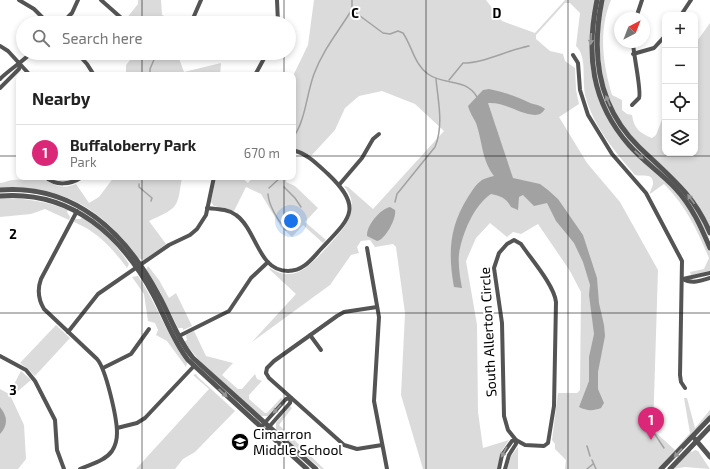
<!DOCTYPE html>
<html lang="en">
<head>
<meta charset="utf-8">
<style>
	body { margin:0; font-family:"Exo 2",sans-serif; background:#f2f2f2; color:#222 }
	.controls { position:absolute; right:12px; top:12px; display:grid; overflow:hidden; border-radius:8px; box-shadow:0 2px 6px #0003 }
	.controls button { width:36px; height:36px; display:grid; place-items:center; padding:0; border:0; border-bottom:1px solid #e0e0e0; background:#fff; color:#222; font:20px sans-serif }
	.compass { position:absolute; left:614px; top:12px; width:36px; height:36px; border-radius:50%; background:#fff; box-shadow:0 2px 6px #0003; rotate:42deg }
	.you { position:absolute; left:291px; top:221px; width:14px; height:14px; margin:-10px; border:3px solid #fff; border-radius:50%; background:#1a73e8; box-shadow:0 0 0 6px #1a73e833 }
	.badge { display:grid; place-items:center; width:26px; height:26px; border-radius:50%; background:#db2777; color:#fff; font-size:13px; font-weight:700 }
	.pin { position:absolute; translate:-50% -33px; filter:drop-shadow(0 1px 2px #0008) }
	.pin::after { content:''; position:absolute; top:21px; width:14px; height:12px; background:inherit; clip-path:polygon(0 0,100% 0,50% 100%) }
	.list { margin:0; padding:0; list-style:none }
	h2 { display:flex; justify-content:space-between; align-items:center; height:52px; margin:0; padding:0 16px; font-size:17px }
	h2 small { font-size:13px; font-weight:400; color:#767676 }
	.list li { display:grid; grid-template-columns:26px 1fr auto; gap:12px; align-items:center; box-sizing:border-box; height:56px; padding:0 16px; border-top:1px solid #e0e0e0 }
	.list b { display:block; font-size:15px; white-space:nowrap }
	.list p { margin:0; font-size:13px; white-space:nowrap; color:#767676 }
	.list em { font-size:13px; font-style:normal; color:#767676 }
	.icon { flex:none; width:22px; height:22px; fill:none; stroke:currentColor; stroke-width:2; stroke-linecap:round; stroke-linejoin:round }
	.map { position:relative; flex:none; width:710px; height:469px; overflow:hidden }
	.search { position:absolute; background:#fff; box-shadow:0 2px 6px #0003; left:16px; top:16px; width:280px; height:44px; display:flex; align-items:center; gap:10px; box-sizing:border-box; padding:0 14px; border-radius:22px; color:#767676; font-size:15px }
	.panel { position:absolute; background:#fff; box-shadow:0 2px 6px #0003; left:16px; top:72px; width:280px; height:108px; border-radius:8px }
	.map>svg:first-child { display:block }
	.green { fill:#dbdbdb }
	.water { fill:#a2a2a2 }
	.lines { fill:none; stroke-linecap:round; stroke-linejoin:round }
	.stream { stroke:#a2a2a2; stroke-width:1.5 }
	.minor { stroke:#545454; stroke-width:4 }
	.tertiary { stroke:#545454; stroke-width:5 }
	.oneway { fill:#989898 }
	.grid { fill:none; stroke:#000; stroke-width:1; stroke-opacity:0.55 }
	.labels { text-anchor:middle; stroke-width:4; stroke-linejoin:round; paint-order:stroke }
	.street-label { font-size:14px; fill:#000; stroke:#fff }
	.poi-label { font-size:14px; fill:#000; stroke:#fff; text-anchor:start }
	.grid-label { font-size:13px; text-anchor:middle; font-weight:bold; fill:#000; stroke:#fff; stroke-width:4; stroke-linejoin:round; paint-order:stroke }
</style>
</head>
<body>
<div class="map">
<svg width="710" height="469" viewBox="0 0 710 469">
	<rect width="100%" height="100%" fill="#fff"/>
	<g class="green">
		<polygon points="138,0 161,0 162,15 180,23 131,23 126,19 138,4"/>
		<path d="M314,0H486L502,21L535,33L565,0H595L589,42L591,69L594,85L613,127L668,183L687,206L697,222L710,252V271L691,275L690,272L704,269L709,258C697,230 686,206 664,184L650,194C650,190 652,189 653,184C654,172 641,177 635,175C616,153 594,127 586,98C581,82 588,57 576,46L580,13L570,3H565L536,35V39L550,51L563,54L565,61L575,68L576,90L579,104L559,117L587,163L620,202L658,270L653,430L675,450L690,433L684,398H687L695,428L710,410V415L669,460L658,469H565L566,460L555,449V444L552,440L558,393H577L580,390L581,292L570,271L538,224L521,234L513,232L507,237L490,223L476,238L466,261L477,325L478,412L483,448L509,440L501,452L497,469H423L401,395L405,313L396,247L393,244L375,247L370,240L361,241L357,247L359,253L351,255L330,285L252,342L296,294L269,269L270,268C296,285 312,263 329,245C344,228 363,209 344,186L348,187L373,209L444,131L415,104L382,91L359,96L345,108L335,130L311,156L293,147V76L308,45Z"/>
		<polygon points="599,0 595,32 595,58 617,122 684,192 703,222 710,240 691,205 634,147 615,123 602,98 595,75 593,33"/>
		<path d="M604,0H611C598,31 603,64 612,95L622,100V110L627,114L632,115C634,129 640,133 652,138L656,135L665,112V153H695V44L710,23V229C702,212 693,196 680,183C667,168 651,157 638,143C599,103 594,52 604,0Z"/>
		<polygon points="136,53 177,53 184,72 221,63 220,75 126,75 126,65"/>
		<path d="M32,177C49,177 56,193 76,184L89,203L99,197L114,177H182C177,209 179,207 149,221L166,244L144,260L138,258C118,230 92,205 59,195C41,190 19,190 0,188V183C5,183 8,180 13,180C20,179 24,181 32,177Z"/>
		<path d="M49,177H77C68,182 58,182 49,177Z"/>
		<polygon points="216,177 241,177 248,183 253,177 271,177 278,180 279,177 287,177 286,182 295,186 318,208 305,222 326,240 323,243 303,225 292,237 281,227 261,194 246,187 234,211 214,206 211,202"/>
		<path d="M0,198C25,198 45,201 68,210L67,212L70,217L69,220L45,209L31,214L0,217Z"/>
		<path d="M82,217C101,229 117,245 129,264L127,268C112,248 98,232 74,222L75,219H81Z"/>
		<polygon points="148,266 159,280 169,298 176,293 192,326 183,330 183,328 178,328 159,290 146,270"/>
		<path d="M138,276C157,304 167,336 187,363L186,367L167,341L156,335L158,330L155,323L148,321L144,294L132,277Z"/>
		<polygon points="56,325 70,338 35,376 28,369 20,363"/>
		<polygon points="194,331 206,356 233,363 222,375 238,389 242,389 255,374 257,379 262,381 249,395 249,399 265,413 267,413 281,398 283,399 268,416 260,416 198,359 184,342 187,340 186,335"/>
		<polygon points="21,371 31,380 11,397 24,425 26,459 18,469 0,469 0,389 9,394"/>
		<polygon points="196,374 198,377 235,411 195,452 183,459 175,469 136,469 209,389 193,375"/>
		<polygon points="290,406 292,408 279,425 324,469 321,469 276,431 276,423"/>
		<polygon points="518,447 518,469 507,469 511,456"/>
		<polygon points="690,450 692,452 695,450 698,451 710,469 685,467 673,469"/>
	</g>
	<g class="water">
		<path d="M489,89C503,92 516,96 528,102C534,105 539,104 545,109C543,112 540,115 535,115C519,114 505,102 488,103L513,178L540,184L548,190L558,199L583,235L597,278L599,303L604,325L605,336L598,372V389L604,403L601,408C593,411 587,411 579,407L589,381V357L594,334L589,295L590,285L583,262L574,243L556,221L547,203L534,206L523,195L519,197L518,210L511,207C506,198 501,196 491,194C474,205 462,234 459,254C458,265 460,277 462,288L454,287C448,254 449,227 468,197C472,191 476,184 482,180C485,178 490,177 494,176C481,158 483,143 476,123C473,117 470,113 468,106L483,90Z"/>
		<path d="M390,207L395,210C397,218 385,240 377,241L367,236C366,226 380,209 390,207Z"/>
		<path d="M0,407C8,417 8,425 0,434Z"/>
	</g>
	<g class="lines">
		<g class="stream">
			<path d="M352,0V10L383,33L390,34L398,31L403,33C412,46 414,64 428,74C444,86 465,77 477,97"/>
			<polyline points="150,75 150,69 156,55"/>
			<path d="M449,80L463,63C485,63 507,50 529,46"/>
			<path d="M293,138C306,119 306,96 314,74C323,50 338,32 351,11"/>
			<polyline points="141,179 142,177"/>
			<polyline points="139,184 139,187 152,198 151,201"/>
			<polyline points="284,187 295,198 301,207"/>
			<polyline points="269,188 281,177"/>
			<path d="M268,194C269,207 278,220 286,230"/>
			<path d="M395,202L397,194L435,147C444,125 438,101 436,79"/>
			<polyline points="654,433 664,448"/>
			<polyline points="587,446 590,456"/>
			<polyline points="592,460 596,469"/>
			<polyline points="587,469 593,464"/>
		</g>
		<g class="minor">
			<polyline points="19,0 34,9 48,23"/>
			<polyline points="101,0 127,23"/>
			<polyline points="277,0 278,23"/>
			<polyline points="681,15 691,0"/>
			<polyline points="636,18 642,0"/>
			<polyline points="62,23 72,13 78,0"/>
			<polyline points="191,23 201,0"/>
			<polyline points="0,46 8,51 30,75"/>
			<polyline points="77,53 87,64 94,75"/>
			<polyline points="633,54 654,48 665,36"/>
			<polyline points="573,55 578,63 580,90 588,115 612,154 646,193 682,261 680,375 681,382 685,388"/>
			<polyline points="255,75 267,53"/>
			<path d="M0,79C10,69 21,63 31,53"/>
			<polyline points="0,88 19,69 20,64"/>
			<path d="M632,105C634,103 637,100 639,98C642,92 633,53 633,42"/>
			<path d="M45,177C56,186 70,185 82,177"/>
			<polyline points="339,185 362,158 373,139 379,134"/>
			<path d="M207,208C217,209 228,209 236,215C257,230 258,271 288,271C303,271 311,260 320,250C349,219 365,209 328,174C317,164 308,154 293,150"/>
			<path d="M77,211L41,279C37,290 38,299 44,309L97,359C106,369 117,418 117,433C117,439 116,445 112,451C105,461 91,464 80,469"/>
			<polyline points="367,248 379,317 374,401 387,469"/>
			<path d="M683,279C691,284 701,281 710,278"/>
			<polyline points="683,279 710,273"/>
			<polyline points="68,332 98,294 169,245 190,235 197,229 206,215 214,177"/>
			<polyline points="310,335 321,350"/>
			<polyline points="179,336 229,311 251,278 268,262"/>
			<polyline points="0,356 26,370 35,381 55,420 57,450 64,469"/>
			<polyline points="103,368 131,354 149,329"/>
			<polyline points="266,373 269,378 344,445 357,449 382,445"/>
			<polyline points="266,373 267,368 274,361 337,316 344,312 377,307"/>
			<polyline points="261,427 286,399 291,398 290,403 268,428"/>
			<polyline points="117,428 137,423 145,418 194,366"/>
			<polyline points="499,469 502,455 512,441 516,440"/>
			<path d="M505,469L509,455L516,444V440L508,430L504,416L502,323L494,268L499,253L507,244L514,240L521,244C531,259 554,285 556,302L554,406L548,443L544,446L525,445L516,440"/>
		</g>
		<g class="tertiary">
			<path d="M597,0C586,54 591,102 629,145C643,161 661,173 675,188C692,206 701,227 710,248"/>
			<path d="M602,0C591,54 597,106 639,147C668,175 694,194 710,233"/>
			<path d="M0,190C75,184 125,233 158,294C170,315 177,339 193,358L316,469"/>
			<path d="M0,196C72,190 122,236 154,296C165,317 173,341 188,360L307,469"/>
			<polyline points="695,439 710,457"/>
			<polyline points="661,469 710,418"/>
			<polyline points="670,469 710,427"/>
		</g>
	</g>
	<defs><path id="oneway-solid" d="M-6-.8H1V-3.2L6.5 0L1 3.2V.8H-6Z"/></defs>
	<g class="oneway">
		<use href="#oneway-solid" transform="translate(591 39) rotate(93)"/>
		<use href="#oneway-solid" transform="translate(608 101) rotate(-113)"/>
		<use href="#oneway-solid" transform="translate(639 155) rotate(43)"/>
		<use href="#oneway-solid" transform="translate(691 199) rotate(-126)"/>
		<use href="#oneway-solid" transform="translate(223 393) rotate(43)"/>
		<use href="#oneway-solid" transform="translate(277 409) rotate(132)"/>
		<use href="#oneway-solid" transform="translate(504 452) rotate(118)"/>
		<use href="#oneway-solid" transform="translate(678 453) rotate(133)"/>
	</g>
	<path class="grid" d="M142,0V23M284,0V23M426,0V469M568,0V469M142,53V75M284,53V75M0,156H19M293,156H710M142,177V469M284,177V469M0,313H710"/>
	<defs>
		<symbol id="school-disc" viewBox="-11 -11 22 22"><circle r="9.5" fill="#000" stroke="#fff"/><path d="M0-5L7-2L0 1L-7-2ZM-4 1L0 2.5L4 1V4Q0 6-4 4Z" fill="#fff"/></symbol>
	</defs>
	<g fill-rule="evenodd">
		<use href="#school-disc" x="230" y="432" width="20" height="20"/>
	</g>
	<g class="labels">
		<g class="street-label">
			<text transform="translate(488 332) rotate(-93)" y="5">South Allerton Circle</text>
		</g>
		<g class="poi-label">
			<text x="253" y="439">Cimarron<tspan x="253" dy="16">Middle School</tspan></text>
		</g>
	</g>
	<g class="grid-label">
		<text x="355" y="18">C</text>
		<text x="497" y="18">D</text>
		<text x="13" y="239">2</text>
		<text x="13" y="395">3</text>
	</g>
</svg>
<div class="controls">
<button>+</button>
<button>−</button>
<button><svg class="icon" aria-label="locate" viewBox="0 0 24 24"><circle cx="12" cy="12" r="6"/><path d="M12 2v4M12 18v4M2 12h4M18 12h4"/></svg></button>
<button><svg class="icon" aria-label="layers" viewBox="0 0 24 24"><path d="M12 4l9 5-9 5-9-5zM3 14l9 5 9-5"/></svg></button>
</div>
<svg class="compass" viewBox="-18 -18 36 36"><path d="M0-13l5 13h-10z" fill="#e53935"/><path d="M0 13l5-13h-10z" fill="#767676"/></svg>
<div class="you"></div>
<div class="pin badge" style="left:651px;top:440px">1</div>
<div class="search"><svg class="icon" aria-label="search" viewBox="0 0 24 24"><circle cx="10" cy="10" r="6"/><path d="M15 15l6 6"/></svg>Search here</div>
<section class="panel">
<h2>Nearby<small></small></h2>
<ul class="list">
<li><span class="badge">1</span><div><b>Buffaloberry Park</b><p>Park</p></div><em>670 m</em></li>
</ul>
</section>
</div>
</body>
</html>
